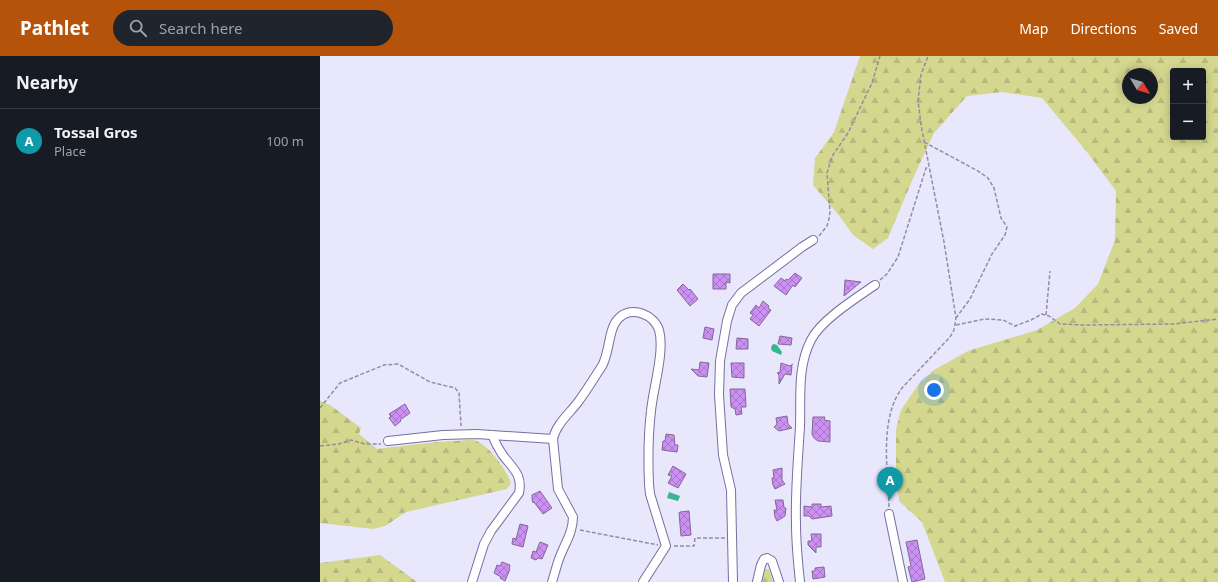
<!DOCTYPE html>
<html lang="en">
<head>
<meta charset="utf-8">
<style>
	body { margin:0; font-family:"Noto Sans",sans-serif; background:#20242c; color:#f1f3f6 }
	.controls { position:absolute; right:12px; top:12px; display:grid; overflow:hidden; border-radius:4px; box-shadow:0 2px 10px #0003 }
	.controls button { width:36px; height:36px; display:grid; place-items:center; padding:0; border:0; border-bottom:1px solid #363941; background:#171b24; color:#f1f3f6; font:20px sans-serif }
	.compass { position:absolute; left:802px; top:12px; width:36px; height:36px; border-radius:50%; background:#171b24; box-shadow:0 2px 10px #0003; rotate:128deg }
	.you { position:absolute; left:614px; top:334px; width:14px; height:14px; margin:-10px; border:3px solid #fff; border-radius:50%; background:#1a73e8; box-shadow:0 0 0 6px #1a73e833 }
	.badge { display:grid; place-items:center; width:26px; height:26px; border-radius:50%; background:#b45309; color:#fff; font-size:13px; font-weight:700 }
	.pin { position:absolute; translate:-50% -33px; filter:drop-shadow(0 1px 2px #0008) }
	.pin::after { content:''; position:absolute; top:21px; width:14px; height:12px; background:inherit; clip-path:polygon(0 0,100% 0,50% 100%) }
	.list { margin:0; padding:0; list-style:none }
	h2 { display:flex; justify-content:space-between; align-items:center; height:52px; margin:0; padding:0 16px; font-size:17px }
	h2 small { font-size:13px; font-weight:400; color:#9ea1a6 }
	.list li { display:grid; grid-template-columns:26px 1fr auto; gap:12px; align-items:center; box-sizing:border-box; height:64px; padding:0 16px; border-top:1px solid #363941 }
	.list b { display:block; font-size:15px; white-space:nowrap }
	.list p { margin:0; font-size:13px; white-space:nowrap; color:#9ea1a6 }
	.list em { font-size:13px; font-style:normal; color:#9ea1a6 }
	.icon { flex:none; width:22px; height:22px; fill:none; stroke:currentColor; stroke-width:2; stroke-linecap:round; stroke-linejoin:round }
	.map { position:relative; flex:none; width:898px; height:526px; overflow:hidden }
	header { display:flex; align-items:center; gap:24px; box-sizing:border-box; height:56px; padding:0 20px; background:#b45309; color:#fff }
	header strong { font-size:19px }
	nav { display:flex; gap:22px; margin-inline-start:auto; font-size:14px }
	.search { width:280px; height:36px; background:#20242c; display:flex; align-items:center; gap:10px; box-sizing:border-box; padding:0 14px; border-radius:22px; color:#9ea1a6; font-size:15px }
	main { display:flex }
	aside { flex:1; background:#171b24 }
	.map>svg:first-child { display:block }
	.forest { fill:url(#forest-firs); fill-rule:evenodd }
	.water { fill:#36b693 }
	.building { fill:url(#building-cross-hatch); stroke:#826994 }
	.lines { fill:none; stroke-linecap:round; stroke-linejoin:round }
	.minor-casing { stroke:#766f9e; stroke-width:10 }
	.path { stroke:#918ea3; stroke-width:1.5; stroke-dasharray:4 2; stroke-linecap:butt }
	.minor { stroke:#fff; stroke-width:8 }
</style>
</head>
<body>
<header>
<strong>Pathlet</strong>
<div class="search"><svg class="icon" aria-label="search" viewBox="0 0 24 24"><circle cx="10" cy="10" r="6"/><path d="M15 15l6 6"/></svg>Search here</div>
<nav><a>Map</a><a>Directions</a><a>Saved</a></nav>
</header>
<main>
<aside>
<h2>Nearby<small></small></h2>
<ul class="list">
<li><span class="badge" style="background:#0f9aa8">A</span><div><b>Tossal Gros</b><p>Place</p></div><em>100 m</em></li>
</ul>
</aside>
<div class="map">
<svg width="898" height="526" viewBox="0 0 898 526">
	<defs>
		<pattern id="forest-firs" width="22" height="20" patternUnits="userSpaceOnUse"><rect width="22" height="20" fill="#d4d78e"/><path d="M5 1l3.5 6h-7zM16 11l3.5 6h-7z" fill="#b6b97c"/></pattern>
		<pattern id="building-cross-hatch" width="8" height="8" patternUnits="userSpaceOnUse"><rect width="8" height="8" fill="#cc90f4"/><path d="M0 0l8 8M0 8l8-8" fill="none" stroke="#a676c7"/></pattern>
	</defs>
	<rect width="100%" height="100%" fill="#e9e7fc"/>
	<g class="forest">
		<path d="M540,0H898V526H625L602,466L579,445L576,411V373L581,354L598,329L614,314L648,295L717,274L755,252L778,228L795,184L796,135L767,96L722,42L682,36L647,40L614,77L594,120L568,182L553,193L533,179L521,162L493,129L495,102L514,76ZM853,15H883V81H853ZM808,18H832V42H808Z"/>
		<path d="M0,345L10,349L41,372L39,378L57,393C83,390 109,386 136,385C141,385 149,383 154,384C169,389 186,413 191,427L187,433L86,456L65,470L53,473L0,467Z"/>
		<polygon points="60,499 97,526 0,526 0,507"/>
		<polygon points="444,513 449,513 453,526 442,526"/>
	</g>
	<g class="water">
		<polygon points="452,289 454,288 457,289 462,296 461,299 452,295 451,292"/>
		<polygon points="349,436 360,440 358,445 347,442"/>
	</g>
	<g class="building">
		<polygon points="475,217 482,222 475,231 473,229 466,239 454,230 461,222 465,225 466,223 468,224"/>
		<polygon points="393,218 410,218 410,227 406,226 406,233 393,233"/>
		<polygon points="525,224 541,226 524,240"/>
		<polygon points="363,228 369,234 370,233 378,243 370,250 357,234"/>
		<polygon points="443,245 449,250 448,252 451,254 439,270 430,263 433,259 430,257 436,249 439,252"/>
		<polygon points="385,271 394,273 392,284 383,282"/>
		<polygon points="460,280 472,282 471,289 458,288"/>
		<polygon points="417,282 428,283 428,293 416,293"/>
		<polygon points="380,306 389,307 387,321 378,320 371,313 379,314"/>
		<polygon points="411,307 424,307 424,322 412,321"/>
		<polygon points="461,307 470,310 473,308 471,310 472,310 471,319 465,318 459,328 459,319 457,317 460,316"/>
		<polygon points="410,333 425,333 426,351 421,351 422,358 416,359 415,353 411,351"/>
		<polygon points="85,348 90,357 80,364 81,365 75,370 69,362 71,360 69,358"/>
		<polygon points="467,360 468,368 472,372 459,375 454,371 457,368 456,362"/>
		<polygon points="493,361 505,361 504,364 510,365 510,386 498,385 494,382 492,378"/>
		<polygon points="346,378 354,379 355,389 358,389 357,396 342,394 343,385 345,385"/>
		<polygon points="353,410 366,418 358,432 348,427 352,420 348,419"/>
		<polygon points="462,412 462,424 465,428 455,433 453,429 452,422 454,422 453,414"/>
		<polygon points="220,435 232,452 223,458 214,446 213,447 212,443 212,439"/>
		<polygon points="455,444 463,444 464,452 466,452 465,460 457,465 455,461 454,454 457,454"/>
		<polygon points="492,448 501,448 501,451 511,450 512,460 492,463 489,460 484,460 484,450 492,451"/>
		<polygon points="369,455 371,479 361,480 359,457 360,456"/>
		<polygon points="200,468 208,470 203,491 192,488 193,482 196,483"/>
		<polygon points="491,478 501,478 501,491 496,491 496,497 488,489 488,485 492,485"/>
		<polygon points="597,484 605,523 592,526 588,511 591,510 586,486"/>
		<polygon points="220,486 228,489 222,503 218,502 216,504 211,502 213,495 216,496"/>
		<polygon points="182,506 190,509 189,513 190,513 185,525 180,522 181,521 174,517 177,509 180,510"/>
		<polygon points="504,511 505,521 493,523 492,515 495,515 495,512"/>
	</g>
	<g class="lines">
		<defs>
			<g id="minor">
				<polyline points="68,385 123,379 157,378 233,383"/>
				<polyline points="569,458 583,526"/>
				<path d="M152,526L164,488L171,475L199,437C203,418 192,412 182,398C178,392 175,386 172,379"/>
				<path d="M232,526C235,517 237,507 241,498C246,486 253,475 253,461L238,433L233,383C236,368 250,357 258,346C267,334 274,322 282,310C290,296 288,272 299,262C312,249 334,259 339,274C345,295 333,333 331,355C328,380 328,404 329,428L330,438L346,490L323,526"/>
				<polyline points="413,526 411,434 403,399 399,339 400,305 407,265 412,249 421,237 482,191 493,184"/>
				<polyline points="437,526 441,509 444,503 447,502 452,505 459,526"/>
				<path d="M480,526C478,507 476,488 476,468C475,436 478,403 480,371C481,342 477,311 491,284C501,264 536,242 555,229"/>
			</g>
		</defs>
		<use href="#minor" class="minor-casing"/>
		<g class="path">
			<polyline points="604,86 658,115 668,122 674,132 681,162 687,171 685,179 672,198 650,243 636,262"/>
			<polyline points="499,180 507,170 509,163 510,156 507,117 510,107 513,99 528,77 552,27 560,0"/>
			<polyline points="560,224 567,218 578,201 606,112 609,112"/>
			<polyline points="726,259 730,215"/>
			<polyline points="636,269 665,263 683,264 695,270 711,264 722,258 729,260 740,268 763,269 854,268 898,263"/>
			<polyline points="0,352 20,327 64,309 78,308 110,326 135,332 139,337 141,370"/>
			<polyline points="0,390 19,388 31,384 45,388 61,388"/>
			<path d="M569,451C568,415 559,363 582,332L630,281L634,274L636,262L624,186L601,69L598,44L601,19L608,0"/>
			<polyline points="260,474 338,489"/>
			<polyline points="354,490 374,490 375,482 405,482"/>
		</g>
		<use href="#minor" class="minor"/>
	</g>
</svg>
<div class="controls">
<button>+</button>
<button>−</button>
</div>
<svg class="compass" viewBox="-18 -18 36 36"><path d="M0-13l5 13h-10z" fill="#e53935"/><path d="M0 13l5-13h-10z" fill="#9ea1a6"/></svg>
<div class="you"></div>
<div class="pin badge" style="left:570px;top:444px;background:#0f9aa8">A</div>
</div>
</main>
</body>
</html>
